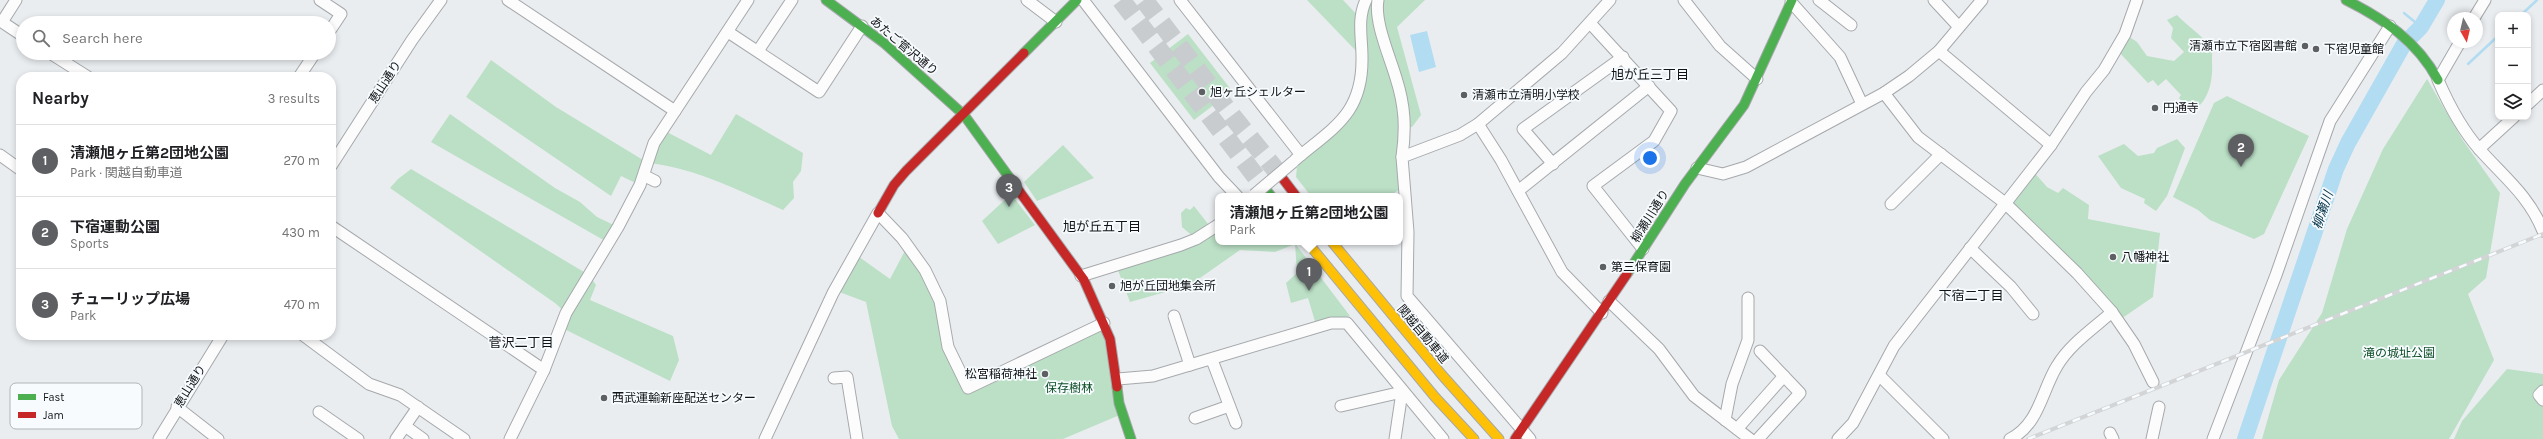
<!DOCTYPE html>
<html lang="en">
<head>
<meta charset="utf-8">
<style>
	body { margin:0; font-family:Karla,"Noto Sans JP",sans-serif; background:#f6f6f6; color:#202124 }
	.controls { position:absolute; right:12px; top:12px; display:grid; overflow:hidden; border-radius:8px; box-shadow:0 2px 6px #0003 }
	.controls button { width:36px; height:36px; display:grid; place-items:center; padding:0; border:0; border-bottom:1px solid #e0e0e0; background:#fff; color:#202124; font:20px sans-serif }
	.compass { position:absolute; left:2447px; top:12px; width:36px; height:36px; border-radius:50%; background:#fff; box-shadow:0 2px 6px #0003; rotate:172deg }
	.you { position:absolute; left:1650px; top:158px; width:14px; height:14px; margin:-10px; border:3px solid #fff; border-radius:50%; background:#1a73e8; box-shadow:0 0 0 6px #1a73e833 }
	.badge { display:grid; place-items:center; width:26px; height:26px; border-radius:50%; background:#5d5f62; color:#fff; font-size:13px; font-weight:700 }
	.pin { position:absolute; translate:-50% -33px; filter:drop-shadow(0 1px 2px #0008) }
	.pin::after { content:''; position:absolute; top:21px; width:14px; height:12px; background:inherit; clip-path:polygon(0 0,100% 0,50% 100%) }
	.popup { position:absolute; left:1215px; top:193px; width:188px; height:52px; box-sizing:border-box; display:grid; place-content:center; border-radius:8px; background:#fff; filter:drop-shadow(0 1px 3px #0005); font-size:13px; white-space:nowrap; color:#757577 }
	.popup b { font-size:15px; color:#202124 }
	.popup::after { content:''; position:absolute; left:50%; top:100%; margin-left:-8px; border:8px solid transparent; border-top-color:#fff }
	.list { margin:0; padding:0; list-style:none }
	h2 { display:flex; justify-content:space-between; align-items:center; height:52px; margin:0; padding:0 16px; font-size:17px }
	h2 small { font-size:13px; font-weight:400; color:#757577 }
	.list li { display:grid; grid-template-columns:26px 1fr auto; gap:12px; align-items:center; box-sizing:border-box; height:72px; padding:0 16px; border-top:1px solid #e0e0e0 }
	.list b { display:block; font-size:15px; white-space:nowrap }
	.list p { margin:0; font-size:13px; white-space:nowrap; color:#757577 }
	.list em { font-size:13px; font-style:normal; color:#757577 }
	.icon { flex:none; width:22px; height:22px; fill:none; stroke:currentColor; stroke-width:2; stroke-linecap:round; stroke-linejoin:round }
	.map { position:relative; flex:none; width:2543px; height:439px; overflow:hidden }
	.search { position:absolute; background:#fff; box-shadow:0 2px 6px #0003; left:16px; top:16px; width:320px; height:44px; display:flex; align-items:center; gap:10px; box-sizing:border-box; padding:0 14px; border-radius:22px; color:#757577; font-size:15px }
	.panel { position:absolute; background:#fff; box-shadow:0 2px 6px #0003; left:16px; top:72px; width:320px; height:268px; border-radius:16px }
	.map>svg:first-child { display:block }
	.green { fill:#bbe0c6 }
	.water { fill:#b1dcf2 }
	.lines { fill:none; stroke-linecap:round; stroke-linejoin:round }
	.stream { stroke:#b1dcf2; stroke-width:2.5 }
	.river { stroke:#b1dcf2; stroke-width:16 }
	.highway-tunnel { stroke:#c9cccf; stroke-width:19; stroke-dasharray:19 10; stroke-linecap:butt }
	.street-casing { stroke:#a6a9ab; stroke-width:13 }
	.fast-casing { stroke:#a6a9ab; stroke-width:11 }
	.slow-casing { stroke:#a6a9ab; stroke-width:11 }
	.jam-casing { stroke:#a6a9ab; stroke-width:11 }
	.street { stroke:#fcfcfd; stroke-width:11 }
	.fast { stroke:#4caf50; stroke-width:9 }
	.slow { stroke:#ffc107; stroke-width:9 }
	.jam { stroke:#c62828; stroke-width:9 }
	.rail-casing { stroke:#d2d4d5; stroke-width:4 }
	.rail { stroke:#f7fbfe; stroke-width:2.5; stroke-dasharray:8; stroke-linecap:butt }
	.street-bridge-casing { stroke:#a6a9ab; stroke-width:13; stroke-linecap:butt }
	.street-bridge { stroke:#fcfcfd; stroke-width:11 }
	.poi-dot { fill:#5d5f62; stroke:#f7fbfe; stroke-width:1.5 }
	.labels { text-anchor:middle; stroke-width:3.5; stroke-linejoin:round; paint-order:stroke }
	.street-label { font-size:12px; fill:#111315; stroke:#f7fbfe }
	.poi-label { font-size:12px; fill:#111315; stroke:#f7fbfe; text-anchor:start }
	.park-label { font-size:12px; fill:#0e4f27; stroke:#f7fbfe }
	.neighbourhood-label { font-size:13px; fill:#111315; stroke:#f7fbfe }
	.water-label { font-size:13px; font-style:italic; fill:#003246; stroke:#f7fbfe }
	.key { fill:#f7fbfe; stroke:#b2b5b8; stroke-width:1 }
	.key-label { font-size:11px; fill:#111315 }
</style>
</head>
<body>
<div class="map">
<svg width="2543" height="439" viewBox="0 0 2543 439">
	<rect width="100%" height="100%" fill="#eaedf0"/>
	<g class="green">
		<polygon points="1307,0 1343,0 1360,18 1366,0 1425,0 1397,27 1421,115 1412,127 1406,126 1403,187 1390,196 1311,196 1296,177 1297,166 1293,162 1345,118 1362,57"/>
		<path d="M2177,15C2187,26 2201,34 2210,47C2213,51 2212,57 2212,62C2213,82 2209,101 2191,113L2179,98L2181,95L2166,79L2158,86L2153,80L2148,83L2117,50L2125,34L2137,42L2147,56L2174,61L2184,52L2171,38L2173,28L2167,20Z"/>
		<polygon points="1188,34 1232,91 1194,120 1150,63"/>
		<path d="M491,60L556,107L648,163L663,130L711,155L736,114L803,153L801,171L793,182L794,198L783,210C740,191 695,168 649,163L640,185L621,176L611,196L466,97Z"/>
		<polygon points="2427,79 2462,139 2500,193 2486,278 2468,294 2494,360 2449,439 2262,439 2279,380 2322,313 2347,229 2383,149"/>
		<polygon points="2227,96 2309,136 2264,234 2254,239 2210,220 2198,210 2173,197 2214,103"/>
		<polygon points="450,114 555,188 580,202 597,217 618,227 607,242 431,142"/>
		<polygon points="2177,139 2185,148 2167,196 2156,211 2144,203 2145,199 2121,188 2098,156 2124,144 2138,156 2154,153 2157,148"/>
		<polygon points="1063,145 1094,178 1037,201 1024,182"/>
		<polygon points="411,169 589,275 596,285 590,300 673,336 679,360 670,381 560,327 566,313 555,303 390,188 398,179"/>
		<polygon points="2032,170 2047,187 2058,193 2063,188 2089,205 2088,219 2160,233 2153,297 2118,321 2005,203"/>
		<polygon points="1011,194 1035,225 998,244 982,221"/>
		<polygon points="1194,206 1212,229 1218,224 1218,242 1294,242 1350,316 1317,328 1308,298 1291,303 1286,283 1297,273 1295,244 1275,252 1240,250 1190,285 1130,302 1116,265 1196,239 1182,227 1181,213 1186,208 1190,210"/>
		<polygon points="908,245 940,301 948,347 968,387 1104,323 1122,414 1063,439 899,439 892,426 866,302 834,290 855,254 890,279"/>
		<polygon points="2507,369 2543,374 2543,439 2454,439 2462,421"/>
	</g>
	<polygon class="water" points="1427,31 1436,67 1419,72 1410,35"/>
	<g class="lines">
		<g class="stream">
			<polyline points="2404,13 2421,27"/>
			<polyline points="2521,15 2537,0"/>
			<polyline points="2468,64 2498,36"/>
		</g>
		<polyline class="river" points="2245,439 2336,169 2348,143 2404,44 2421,27 2437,0"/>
		<g class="highway-tunnel">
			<polyline points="1121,0 1267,191"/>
			<polyline points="1144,0 1233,117 1283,179"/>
		</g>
		<defs>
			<g id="street">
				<polyline points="16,0 2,22 23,36"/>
				<polyline points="320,0 341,14 329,32"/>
				<polyline points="508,0 675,111"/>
				<polyline points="1027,0 1056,22"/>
				<polyline points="1083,0 1219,177 1237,196"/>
				<polyline points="1180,0 1301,155"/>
				<path d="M1378,0C1374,22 1390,57 1396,78C1405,106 1406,128 1402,157"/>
				<polyline points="1684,0 1720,46 1757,79"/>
				<polyline points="1819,0 1851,25"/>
				<polyline points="1934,0 1959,27"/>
				<polyline points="1791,2 1840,57 1862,104"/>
				<polyline points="2474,18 2485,0"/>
				<polyline points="1590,23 1671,111 1654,141 1593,186 1643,249"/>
				<polyline points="728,32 819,92 862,26"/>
				<path d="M2460,42L2438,80C2448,103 2463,131 2480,150C2505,178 2529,196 2543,231"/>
				<polyline points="758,51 792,0"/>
				<polyline points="1939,51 2051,145"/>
				<polyline points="50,53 88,77"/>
				<polyline points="299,77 315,53"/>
				<polyline points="1884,93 1918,137 2005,203 2077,273 2112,312"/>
				<polyline points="2528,104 2543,90"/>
				<polyline points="1478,124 1501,160 1562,272 1602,313"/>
				<polyline points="2479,149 2514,117"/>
				<polyline points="0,155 21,170"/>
				<path d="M1295,160C1334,127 1363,114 1362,57C1362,37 1357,19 1366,0"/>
				<polyline points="1553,164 1523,129 1623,57"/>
				<polyline points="331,166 412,40 441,0"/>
				<polyline points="1697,168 1723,174 1746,167 1884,93 1909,76 1939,51 1982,0"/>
				<polyline points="645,176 655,181"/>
				<polyline points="1518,191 1649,86"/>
				<polyline points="1891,204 1941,154"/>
				<polyline points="331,226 544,370"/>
				<polyline points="1970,248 2011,287 2033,314"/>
				<polyline points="1081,276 1181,245 1196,239 1218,225"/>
				<polyline points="1609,301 1659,349 1694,396 1750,439"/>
				<polyline points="1174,316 1190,365"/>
				<polyline points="303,335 369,384 400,395 464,439"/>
				<polyline points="1212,360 1236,423"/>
				<polyline points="1880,376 1943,439"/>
				<polyline points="834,378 847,377 857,439"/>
				<polyline points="1118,379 1153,376 1331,323 1347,323 1443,439"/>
				<polyline points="2543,391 2539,395 2543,400"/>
				<polyline points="1341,406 1402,392 1395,439"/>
				<polyline points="177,407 218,439"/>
				<polyline points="319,412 358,439"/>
				<polyline points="1195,418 1229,406"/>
				<polyline points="1725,420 1732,384 1748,340 1748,298"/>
				<polyline points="405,426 423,439"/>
				<polyline points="1737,429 1784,376"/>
				<polyline points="2110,433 2113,439"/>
				<polyline points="159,439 223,335"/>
				<polyline points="396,439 418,407"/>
				<polyline points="510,439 544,370 566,313 618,227 640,185 654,143 748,0"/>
				<polyline points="765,439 833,293 878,213 902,238 925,270 940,301 948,347 968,388 1104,323"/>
				<polyline points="1530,439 1407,296 1408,232 1402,157 1460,135 1478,124 1562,53 1610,0"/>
				<polyline points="1758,439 1800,393 1760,351"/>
				<polyline points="1838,439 1853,423 1894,346 2051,145 2086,92 2104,70 2125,34 2137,0"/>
				<path d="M2010,439C2039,425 2042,390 2057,366C2070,344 2094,328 2112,312L2134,344L2153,382"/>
				<polyline points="2152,439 2159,407"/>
				<polyline points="2213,439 2276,275 2330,121 2390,26"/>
			</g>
			<g id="fast">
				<polyline points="826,0 884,43 964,115 1014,184"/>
				<path d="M2346,0C2384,19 2417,41 2438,80"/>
				<polyline points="1024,53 1077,0"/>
				<polyline points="1267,191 1271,196"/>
				<polyline points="1627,274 1685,184 1744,105 1792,0"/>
				<polyline points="1117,387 1119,403 1131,439"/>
			</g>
			<g id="slow">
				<polyline points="1307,242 1435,397 1474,439"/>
				<polyline points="1332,242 1442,375 1499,439"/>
			</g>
			<g id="jam">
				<polyline points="1283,179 1296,196"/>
				<polyline points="1014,184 1084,280 1110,339 1117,387"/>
				<polyline points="878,213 894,185 906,171 1024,53"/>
				<polyline points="1515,439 1627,274"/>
			</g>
		</defs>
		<use href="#street" class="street-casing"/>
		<use href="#fast" class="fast-casing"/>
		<use href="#slow" class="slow-casing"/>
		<use href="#jam" class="jam-casing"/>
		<use href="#street" class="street"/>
		<use href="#fast" class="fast"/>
		<use href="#slow" class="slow"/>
		<use href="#jam" class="jam"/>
		<defs>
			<polyline id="rail" points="2028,439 2543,234"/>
		</defs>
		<use href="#rail" class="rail-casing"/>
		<use href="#rail" class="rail"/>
		<defs>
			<polyline id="street-bridge" points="1254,195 1293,162"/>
		</defs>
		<use href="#street-bridge" class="street-bridge-casing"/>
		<use href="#street-bridge" class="street-bridge"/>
	</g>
	<g class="poi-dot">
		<circle cx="2305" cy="46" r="4"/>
		<circle cx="2316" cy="49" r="4"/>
		<circle cx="1202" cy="92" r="4"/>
		<circle cx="1464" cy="95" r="4"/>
		<circle cx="2155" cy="108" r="4"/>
		<circle cx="2113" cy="257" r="4"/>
		<circle cx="1603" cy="267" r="4"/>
		<circle cx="1112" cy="286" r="4"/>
		<circle cx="1045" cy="374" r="4"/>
		<circle cx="604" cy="398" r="4"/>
	</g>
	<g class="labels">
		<g class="street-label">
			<text transform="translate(904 46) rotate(40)" y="4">あたご菅沢通り</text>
			<text transform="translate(385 82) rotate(-57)" y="4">恵山通り</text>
			<text transform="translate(1650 216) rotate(-58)" y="4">柳瀬川通り</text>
			<text transform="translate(1423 334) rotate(50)" y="4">関越自動車道</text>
			<text transform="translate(190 386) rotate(-58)" y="4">恵山通り</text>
		</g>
		<g class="poi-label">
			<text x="2297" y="50" text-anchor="end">清瀬市立下宿図書館</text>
			<text x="2324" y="53">下宿児童館</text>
			<text x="1210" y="96">旭ヶ丘シェルター</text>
			<text x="1472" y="99">清瀬市立清明小学校</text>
			<text x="2163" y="112">円通寺</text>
			<text x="2121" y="261">八幡神社</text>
			<text x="1611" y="271">第三保育園</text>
			<text x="1120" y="290">旭が丘団地集会所</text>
			<text x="1037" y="378" text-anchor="end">松宮稲荷神社</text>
			<text x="612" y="402">西武運輸新座配送センター</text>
		</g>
		<g class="park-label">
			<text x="2399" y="357">滝の城址公園</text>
			<text x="1069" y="392">保存樹林</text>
		</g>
		<g class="neighbourhood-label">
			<text x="1650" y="79">旭が丘三丁目</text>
			<text x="1102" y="231">旭が丘五丁目</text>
			<text x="1971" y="300">下宿二丁目</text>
			<text x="521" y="347">菅沢二丁目</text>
		</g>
		<g class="water-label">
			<text transform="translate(2322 210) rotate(-71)" y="5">柳瀬川</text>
		</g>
	</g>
	<rect x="10" y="383" width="132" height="46" rx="6" class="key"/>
	<rect x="18" y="394" width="18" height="6" fill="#4caf50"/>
	<rect x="18" y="412" width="18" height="6" fill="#c62828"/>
	<g class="key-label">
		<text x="43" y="401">Fast</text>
		<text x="43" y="419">Jam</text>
	</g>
</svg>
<div class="controls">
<button>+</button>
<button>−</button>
<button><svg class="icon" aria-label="layers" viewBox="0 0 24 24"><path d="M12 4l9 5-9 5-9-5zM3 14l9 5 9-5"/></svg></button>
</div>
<svg class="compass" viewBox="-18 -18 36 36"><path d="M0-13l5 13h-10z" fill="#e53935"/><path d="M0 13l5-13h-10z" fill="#757577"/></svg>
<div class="you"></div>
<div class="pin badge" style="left:1309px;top:291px">1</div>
<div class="popup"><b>清瀬旭ヶ丘第2団地公園</b>Park</div>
<div class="pin badge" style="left:2241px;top:167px">2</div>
<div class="pin badge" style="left:1009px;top:207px">3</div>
<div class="search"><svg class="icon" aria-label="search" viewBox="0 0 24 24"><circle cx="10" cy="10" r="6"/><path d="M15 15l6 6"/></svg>Search here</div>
<section class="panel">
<h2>Nearby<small>3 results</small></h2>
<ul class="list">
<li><span class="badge">1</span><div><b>清瀬旭ヶ丘第2団地公園</b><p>Park · 関越自動車道</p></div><em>270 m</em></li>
<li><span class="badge">2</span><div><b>下宿運動公園</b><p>Sports</p></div><em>430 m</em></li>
<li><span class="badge">3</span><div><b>チューリップ広場</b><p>Park</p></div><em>470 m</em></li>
</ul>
</section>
</div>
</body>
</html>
